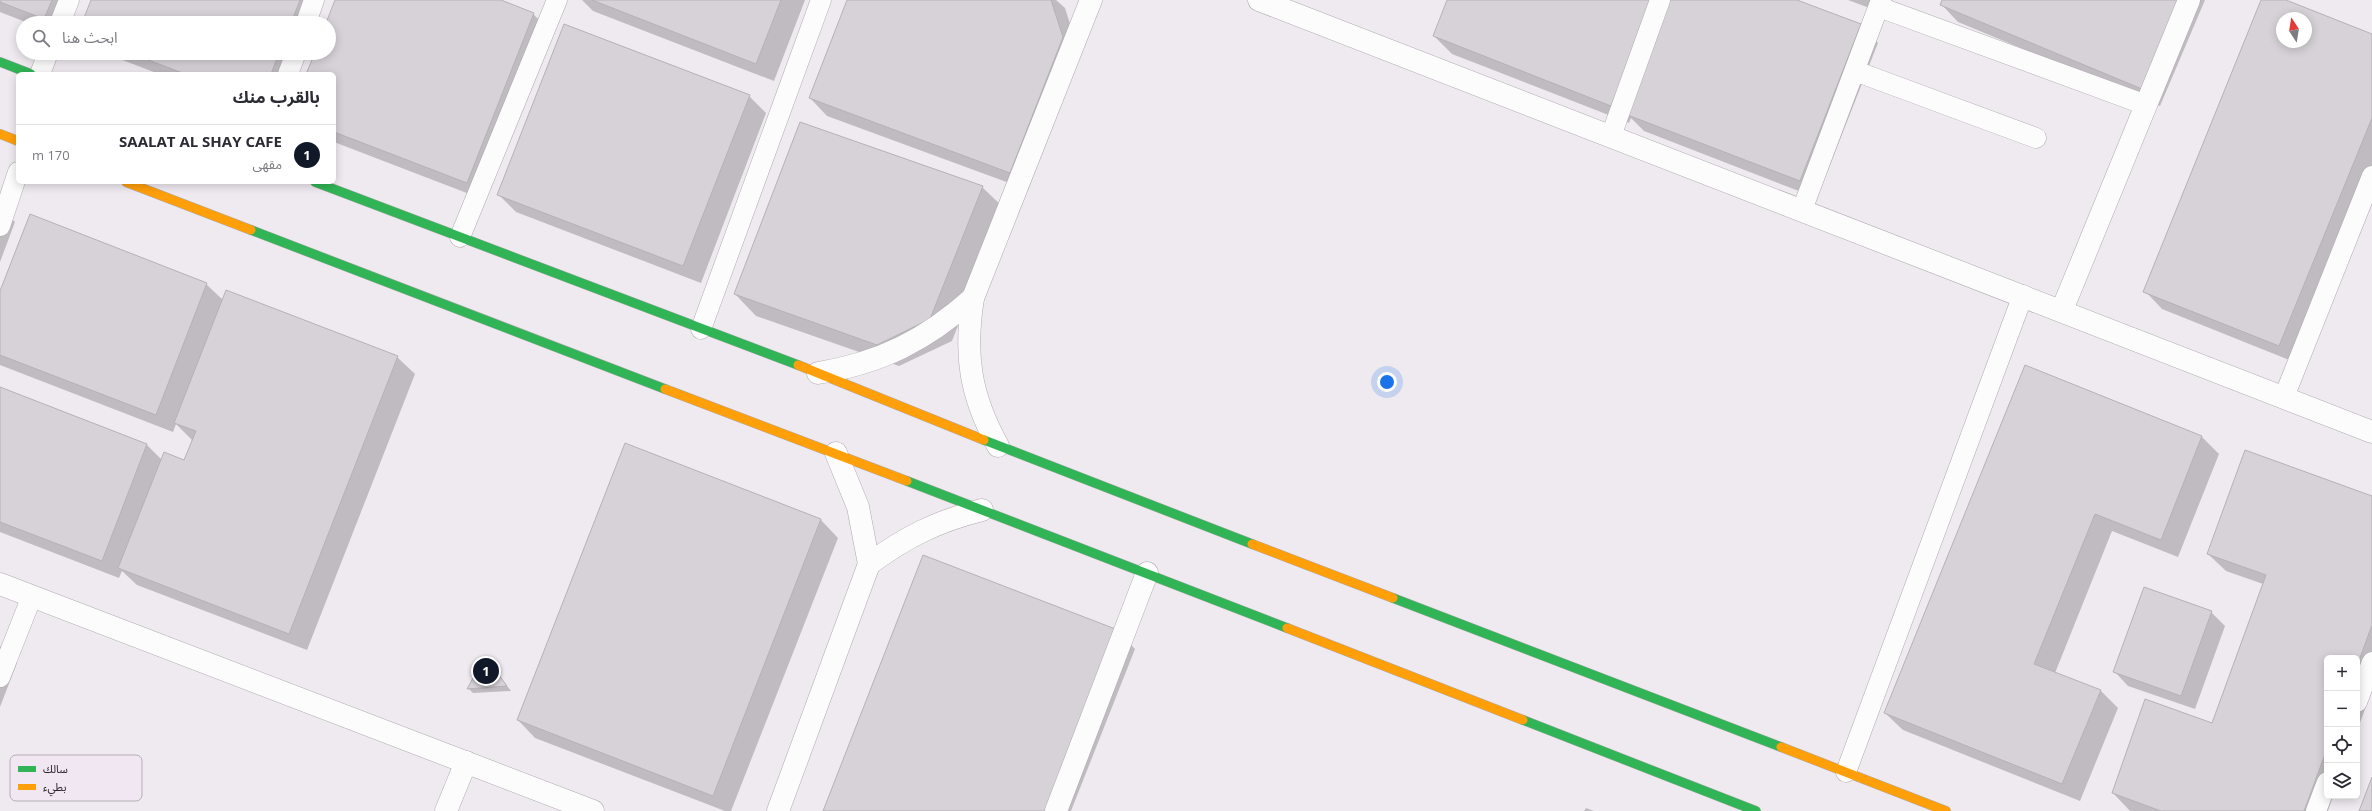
<!DOCTYPE html>
<html lang="ar">
<head>
<meta charset="utf-8">
<style>
	body { margin:0; font-family:"Open Sans","Noto Sans Arabic",sans-serif; background:#f2f2f3; color:#2b2b33; direction:rtl }
	.controls { position:absolute; right:12px; bottom:12px; display:grid; overflow:hidden; border-radius:6px; box-shadow:0 2px 10px #0003 }
	.controls button { width:36px; height:36px; display:grid; place-items:center; padding:0; border:0; border-bottom:1px solid #e1e1e2; background:#fff; color:#2b2b33; font:20px sans-serif }
	.compass { position:absolute; left:2276px; top:12px; width:36px; height:36px; border-radius:50%; background:#fff; box-shadow:0 2px 10px #0003; rotate:348deg }
	.you { position:absolute; left:1387px; top:382px; width:14px; height:14px; margin:-10px; border:3px solid #fff; border-radius:50%; background:#1a73e8; box-shadow:0 0 0 6px #1a73e833 }
	.badge { display:grid; place-items:center; width:26px; height:26px; border-radius:50%; background:#111827; color:#fff; font-size:13px; font-weight:700 }
	.pin { position:absolute; translate:-50% -50%; border:2px solid #fff; box-shadow:0 1px 4px #0006 }
	.list { margin:0; padding:0; list-style:none }
	h2 { display:flex; justify-content:space-between; align-items:center; height:52px; margin:0; padding:0 16px; font-size:17px }
	h2 small { font-size:13px; font-weight:400; color:#7c7c81 }
	.list li { display:grid; grid-template-columns:26px 1fr auto; gap:12px; align-items:center; box-sizing:border-box; height:60px; padding:0 16px; border-top:1px solid #e1e1e2 }
	.list b { display:block; font-size:15px; white-space:nowrap }
	.list p { margin:0; font-size:13px; white-space:nowrap; color:#7c7c81 }
	.list em { font-size:13px; font-style:normal; color:#7c7c81 }
	.icon { flex:none; width:22px; height:22px; fill:none; stroke:currentColor; stroke-width:2; stroke-linecap:round; stroke-linejoin:round }
	.map { position:relative; flex:none; width:2372px; height:811px; overflow:hidden; direction:ltr }
	.search { position:absolute; background:#fff; box-shadow:0 2px 10px #0003; left:16px; top:16px; width:320px; height:44px; display:flex; align-items:center; gap:10px; box-sizing:border-box; padding:0 14px; border-radius:22px; color:#7c7c81; font-size:15px }
	.panel { position:absolute; background:#fff; box-shadow:0 2px 10px #0003; left:16px; top:72px; width:320px; height:112px; border-radius:6px; direction:rtl }
	.map>svg:first-child { display:block }
	.shadow { fill:#0003; fill-rule:evenodd }
	.building { fill:#d6d2d7; stroke:#b5b1b6; fill-rule:evenodd }
	.lines { fill:none; stroke-linecap:round; stroke-linejoin:round }
	.lane-casing { stroke:#aeaaaf; stroke-width:21 }
	.street-casing { stroke:#aeaaaf; stroke-width:23 }
	.fast-casing { stroke:#aeaaaf; stroke-width:10 }
	.slow-casing { stroke:#aeaaaf; stroke-width:10 }
	.lane { stroke:#fdfcfd; stroke-width:20 }
	.street { stroke:#fdfcfd; stroke-width:22 }
	.fast { stroke:#30b455; stroke-width:9 }
	.slow { stroke:#ff9f0a; stroke-width:9 }
	.key { fill:#f1e7f3; stroke:#b5adb6; stroke-width:1 }
	.key-label { font-size:11px; fill:#282529 }
</style>
</head>
<body>
<div class="map">
<svg width="2372" height="811" viewBox="0 0 2372 811">
	<rect width="100%" height="100%" fill="#efeaf0"/>
	<g class="shadow">
		<polygon points="0,0 76,0 67,23 28,23 0,12"/>
		<polygon points="93,0 324,0 315,23 84,23"/>
		<polygon points="336,0 498,0 533,14 551,31 485,200 334,142 334,74 307,74 316,53 329,53 327,23"/>
		<polygon points="582,0 805,0 774,81 593,11"/>
		<polygon points="848,0 1056,0 1065,8 1080,55 1028,190 827,116 810,98"/>
		<polygon points="1448,0 1794,0 1861,25 1878,43 1817,198 1644,131 1631,118 1629,123 1452,54 1434,36"/>
		<polygon points="1848,0 1888,0 1883,13"/>
		<polygon points="1943,0 2205,0 2160,106 1958,22 1941,4"/>
		<path d="M2262,0H2284L2372,35V178L2297,363L2162,309L2145,291ZM2282,18H2306V42H2282Z"/>
		<polygon points="104,53 303,53 295,74 159,74"/>
		<polygon points="749,96 766,113 701,283 516,212 499,195"/>
		<polygon points="982,187 1004,208 952,341 899,366 756,316 735,294"/>
		<polygon points="0,207 15,222 0,262"/>
		<polygon points="206,284 223,300 397,357 415,374 307,650 137,585 122,571 119,578 0,532 0,388 147,445 162,460 185,461 192,440 176,424 173,432 0,365 0,294"/>
		<polygon points="2025,366 2202,437 2219,454 2178,557 2112,531 2055,673 2100,690 2118,708 2080,801 1903,730 1885,713"/>
		<polygon points="2372,497 2372,690 2357,731 2357,658 2327,658 2327,796 2333,796 2328,811 2130,811 2113,793 2212,724 2263,584 2226,571 2208,554"/>
		<polygon points="821,520 838,538 731,811 725,811 535,738 518,720"/>
		<polygon points="2211,612 2225,626 2195,709 2128,686 2114,671"/>
		<polygon points="1118,631 1135,649 1071,811 824,811"/>
		<polygon points="0,646 17,663 0,707"/>
		<polygon points="485,658 490,663 511,691 473,693 468,688"/>
		<polygon points="1586,808 1594,811 1584,811"/>
	</g>
	<g class="building">
		<polygon points="0,0 52,0 44,19 0,2"/>
		<polygon points="91,0 300,0 291,23 82,23"/>
		<polygon points="335,0 501,0 534,13 467,183 334,132 334,74 306,74 315,53 329,53 329,23 326,23"/>
		<polygon points="592,0 781,0 756,64"/>
		<polygon points="847,0 1051,0 1063,37 1010,173 809,98"/>
		<polygon points="1447,0 1653,0 1611,106 1433,36"/>
		<polygon points="1670,0 1797,0 1861,24 1800,181 1625,114"/>
		<polygon points="1942,0 2180,0 2142,89 1940,5"/>
		<path d="M2261,0H2286L2372,34V118L2279,346L2143,292ZM2282,18H2306V42H2282Z"/>
		<polygon points="564,24 750,95 683,266 497,195"/>
		<polygon points="130,53 279,53 271,74 185,74"/>
		<polygon points="800,122 983,186 930,319 877,345 734,294"/>
		<polygon points="30,214 207,283 156,415 0,355 0,291"/>
		<polygon points="226,290 398,356 289,634 118,568 164,452 184,460 196,431 174,423"/>
		<polygon points="2025,365 2202,436 2161,540 2095,514 2034,664 2101,690 2062,784 1884,713"/>
		<polygon points="0,387 147,444 102,561 0,522"/>
		<polygon points="625,443 821,519 713,796 517,720"/>
		<polygon points="2245,450 2372,496 2372,625 2357,666 2357,658 2327,658 2327,749 2304,811 2161,811 2112,793 2145,699 2212,723 2266,575 2207,554"/>
		<polygon points="923,555 1118,630 1047,811 823,811"/>
		<polygon points="2144,587 2212,611 2181,696 2113,672"/>
		<polygon points="485,656 507,686 467,689"/>
		<polygon points="2372,777 2372,811 2359,811"/>
	</g>
	<g class="lines">
		<defs>
			<g id="lane">
				<polyline points="1879,7 2146,105"/>
				<polyline points="60,23 69,0"/>
				<polyline points="306,23 314,0"/>
				<polyline points="1855,71 2036,138"/>
				<polyline points="40,74 48,53"/>
				<polyline points="288,74 296,53"/>
				<polyline points="1611,136 1660,0"/>
				<polyline points="1802,210 1881,0"/>
				<polyline points="0,226 18,172"/>
				<polyline points="460,237 557,0"/>
				<polyline points="701,329 821,0"/>
				<polyline points="2284,397 2372,176"/>
				<polyline points="0,677 32,596"/>
				<polyline points="2357,702 2372,662"/>
				<polyline points="1846,772 2023,295"/>
				<polyline points="2316,811 2327,782"/>
			</g>
			<g id="street">
				<polyline points="1259,0 2372,432"/>
				<polyline points="2062,310 2189,0"/>
				<path d="M818,373C881,363 926,340 973,298"/>
				<path d="M998,446C970,395 964,355 973,298L1091,0"/>
				<path d="M869,564C906,537 937,521 982,510"/>
				<polyline points="0,584 593,811"/>
				<polyline points="446,811 466,762"/>
				<polyline points="778,811 869,564 858,507 836,453"/>
				<polyline points="1056,811 1147,573"/>
			</g>
			<g id="fast">
				<polyline points="0,62 31,74"/>
				<polyline points="315,182 798,365"/>
				<polyline points="251,230 665,389"/>
				<polyline points="984,440 1252,544"/>
				<polyline points="907,481 1287,628"/>
				<polyline points="1393,598 1781,747"/>
				<polyline points="1523,720 1756,811"/>
			</g>
			<g id="slow">
				<polyline points="0,134 18,141"/>
				<polyline points="126,182 251,230"/>
				<polyline points="798,365 984,440"/>
				<polyline points="665,389 907,481"/>
				<polyline points="1252,544 1393,598"/>
				<polyline points="1287,628 1523,720"/>
				<polyline points="1781,747 1946,811"/>
			</g>
		</defs>
		<use href="#lane" class="lane-casing"/>
		<use href="#street" class="street-casing"/>
		<use href="#fast" class="fast-casing"/>
		<use href="#slow" class="slow-casing"/>
		<use href="#lane" class="lane"/>
		<use href="#street" class="street"/>
		<use href="#fast" class="fast"/>
		<use href="#slow" class="slow"/>
	</g>
	<rect x="10" y="755" width="132" height="46" rx="6" class="key"/>
	<rect x="18" y="766" width="18" height="6" fill="#30b455"/>
	<rect x="18" y="784" width="18" height="6" fill="#ff9f0a"/>
	<g class="key-label">
		<text x="43" y="773">سالك</text>
		<text x="43" y="791">بطيء</text>
	</g>
</svg>
<div class="controls">
<button>+</button>
<button>−</button>
<button><svg class="icon" aria-label="locate" viewBox="0 0 24 24"><circle cx="12" cy="12" r="6"/><path d="M12 2v4M12 18v4M2 12h4M18 12h4"/></svg></button>
<button><svg class="icon" aria-label="layers" viewBox="0 0 24 24"><path d="M12 4l9 5-9 5-9-5zM3 14l9 5 9-5"/></svg></button>
</div>
<svg class="compass" viewBox="-18 -18 36 36"><path d="M0-13l5 13h-10z" fill="#e53935"/><path d="M0 13l5-13h-10z" fill="#7c7c81"/></svg>
<div class="you"></div>
<div class="pin badge" style="left:486px;top:671px">1</div>
<div class="search"><svg class="icon" aria-label="search" viewBox="0 0 24 24"><circle cx="10" cy="10" r="6"/><path d="M15 15l6 6"/></svg>ابحث هنا</div>
<section class="panel">
<h2>بالقرب منك<small></small></h2>
<ul class="list">
<li><span class="badge">1</span><div><b>SAALAT AL SHAY CAFE</b><p>مقهى</p></div><em>170 m</em></li>
</ul>
</section>
</div>
</body>
</html>
